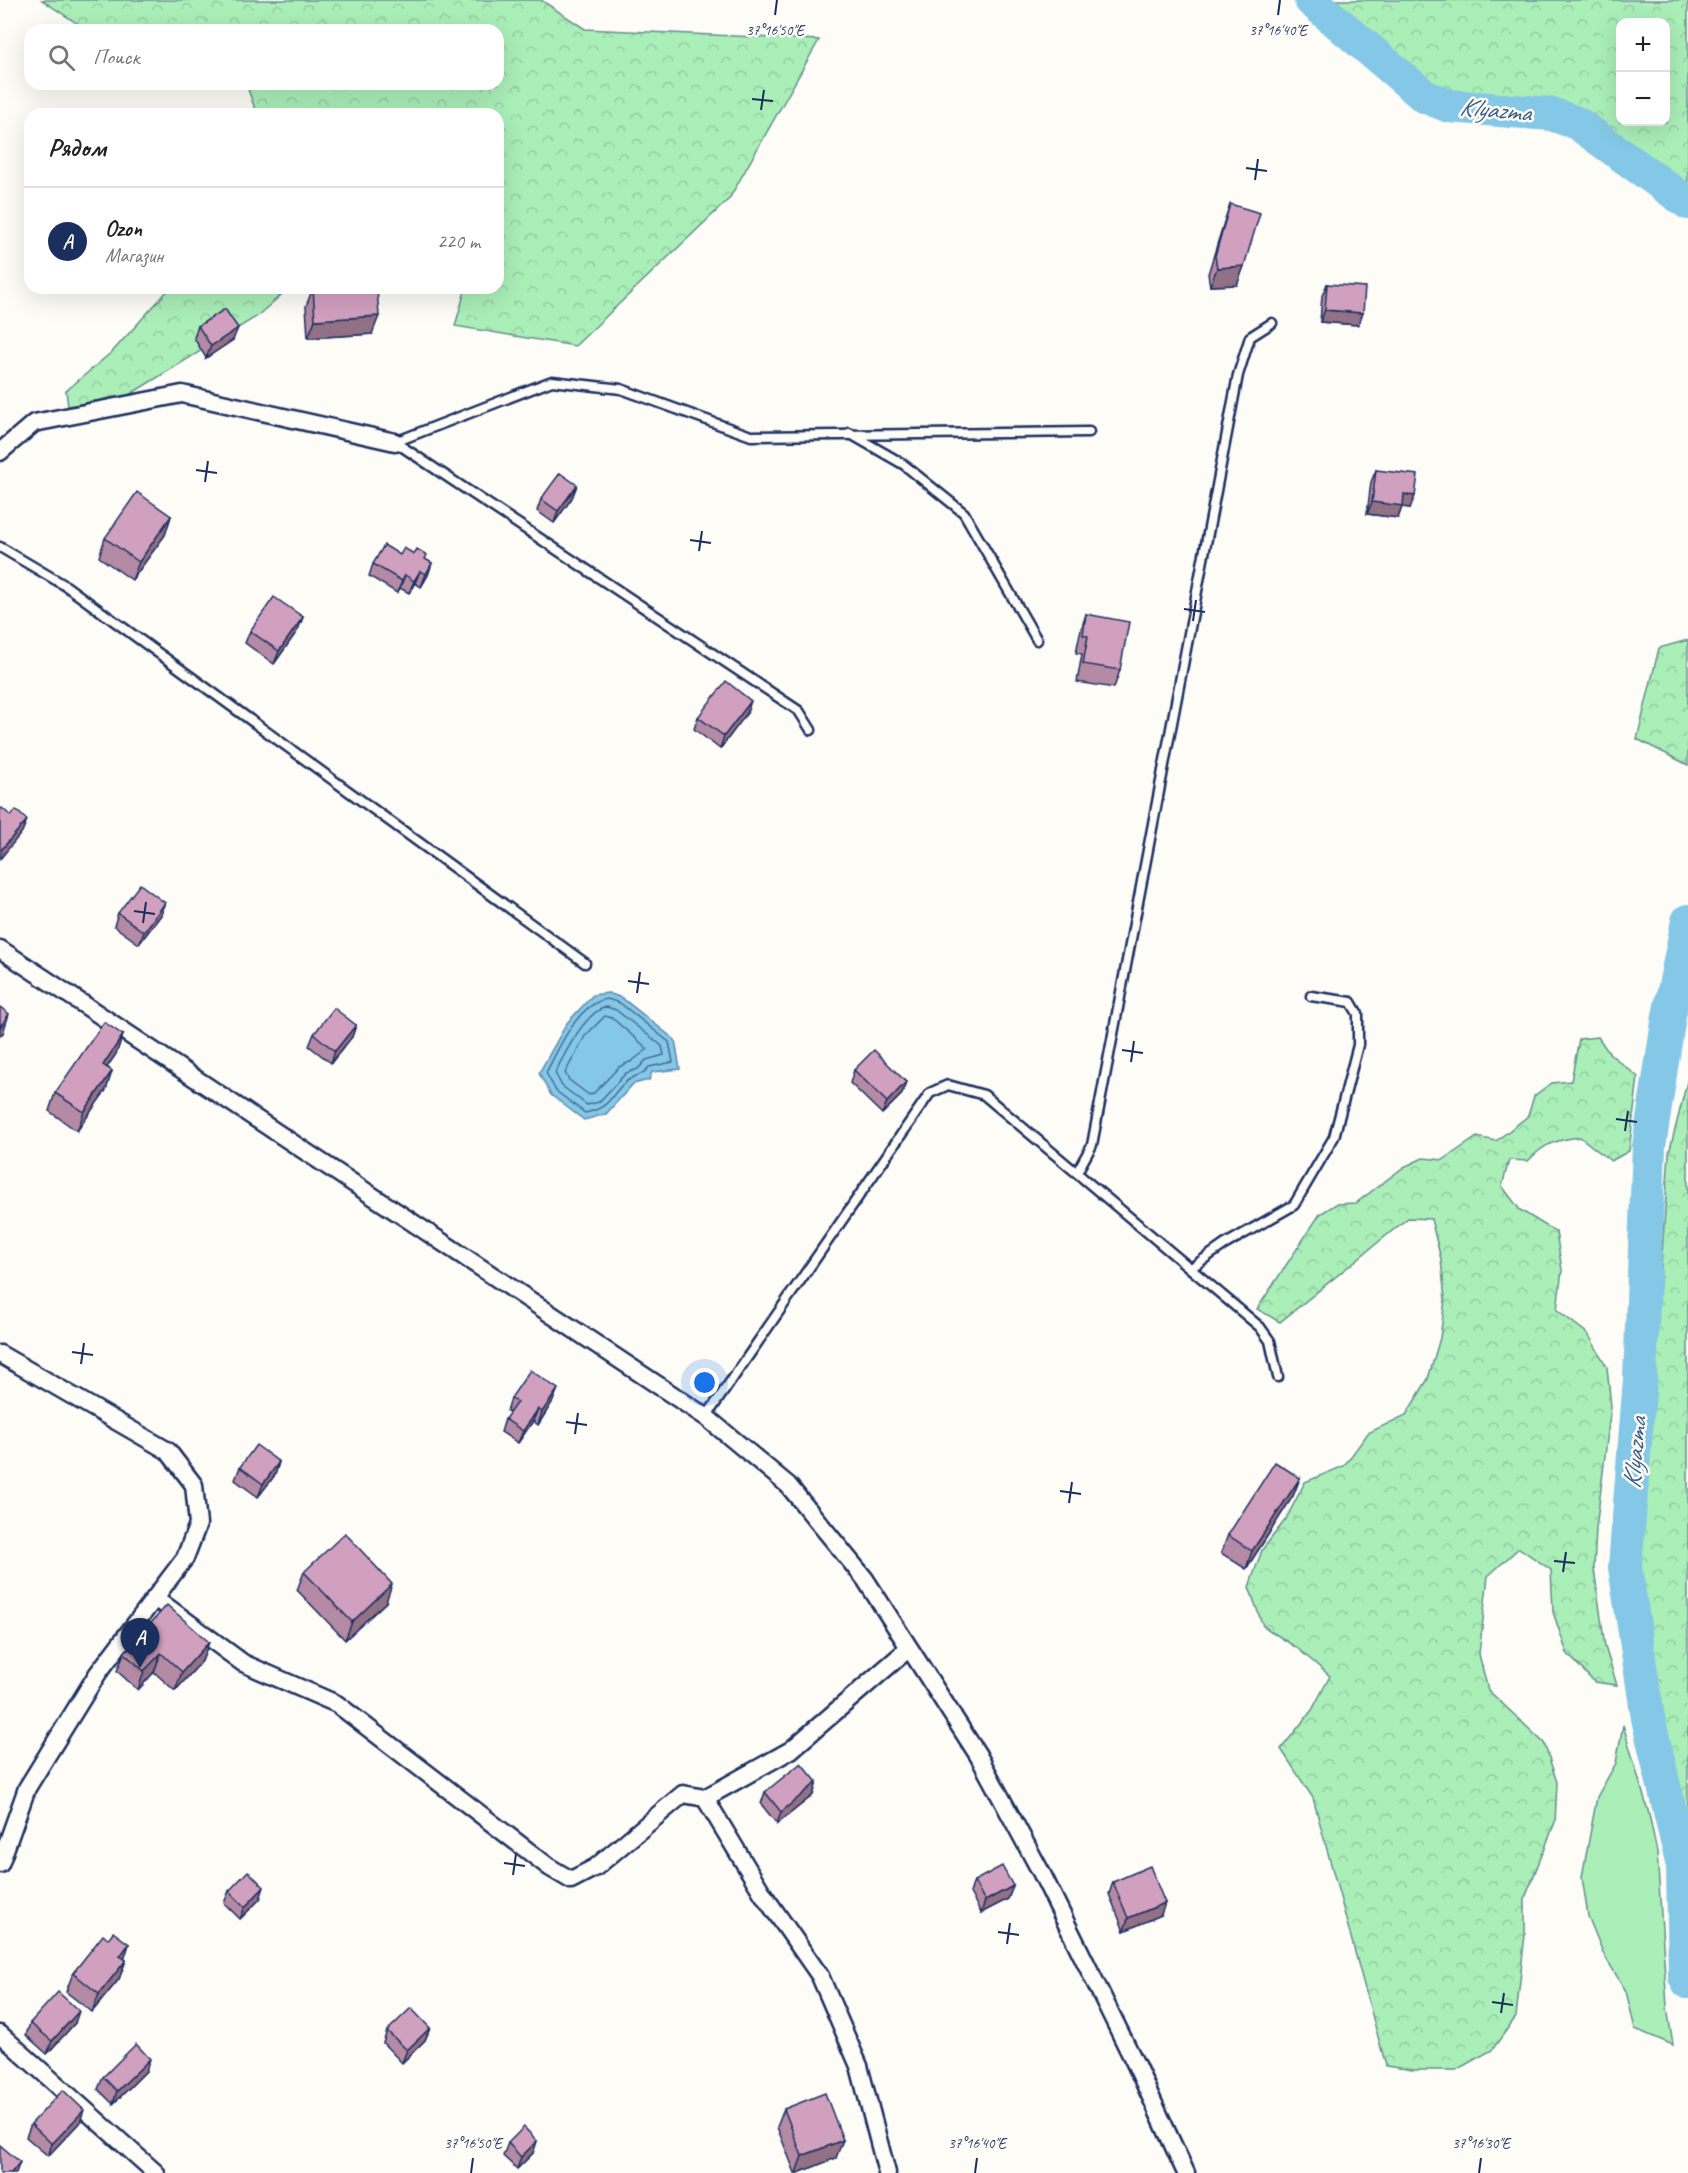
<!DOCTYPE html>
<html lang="ru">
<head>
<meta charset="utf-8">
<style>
	body { margin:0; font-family:Caveat,sans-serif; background:#f2f2f2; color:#222 }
	.controls { position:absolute; right:18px; top:18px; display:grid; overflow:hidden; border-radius:12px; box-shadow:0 6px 24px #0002 }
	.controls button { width:54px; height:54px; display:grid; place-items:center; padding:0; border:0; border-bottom:2px solid #e0e0e0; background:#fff; color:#222; font:30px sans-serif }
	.you { position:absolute; left:705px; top:1383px; width:21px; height:21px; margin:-15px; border:4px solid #fff; border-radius:50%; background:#1a73e8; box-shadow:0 0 0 9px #1a73e833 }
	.badge { display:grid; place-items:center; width:39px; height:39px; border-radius:50%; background:#1b2f5e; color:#fff; font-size:20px; font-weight:700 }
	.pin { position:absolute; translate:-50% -50px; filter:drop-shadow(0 2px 3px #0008) }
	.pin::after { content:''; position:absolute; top:32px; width:21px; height:18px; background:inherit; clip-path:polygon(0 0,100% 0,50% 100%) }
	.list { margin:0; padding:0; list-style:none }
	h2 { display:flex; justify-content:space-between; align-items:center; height:78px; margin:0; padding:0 24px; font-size:26px }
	h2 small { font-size:20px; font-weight:400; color:#767676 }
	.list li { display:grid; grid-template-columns:39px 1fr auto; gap:18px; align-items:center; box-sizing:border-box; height:108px; padding:0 24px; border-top:2px solid #e0e0e0 }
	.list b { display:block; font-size:22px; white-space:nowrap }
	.list p { margin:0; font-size:20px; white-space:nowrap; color:#767676 }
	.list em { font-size:20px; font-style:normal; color:#767676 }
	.icon { flex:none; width:33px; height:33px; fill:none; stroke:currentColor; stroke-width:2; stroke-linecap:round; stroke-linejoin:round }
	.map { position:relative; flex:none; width:1688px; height:2173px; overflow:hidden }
	.search { position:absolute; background:#fff; box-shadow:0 6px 24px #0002; left:24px; top:24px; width:480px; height:66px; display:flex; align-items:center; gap:15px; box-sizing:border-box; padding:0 21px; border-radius:18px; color:#767676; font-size:22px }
	.panel { position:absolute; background:#fff; box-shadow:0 6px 24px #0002; left:24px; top:108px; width:480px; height:186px; border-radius:18px }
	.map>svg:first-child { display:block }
	.grass { fill:#aaeeb8; stroke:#628e8b; stroke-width:1.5 }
	.forest { fill:url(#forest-crowns); stroke:#628e8b; stroke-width:1.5; fill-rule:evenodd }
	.water { fill:#85c7e6; stroke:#5b8ab0; stroke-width:1.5 }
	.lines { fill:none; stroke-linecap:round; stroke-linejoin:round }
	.shore { stroke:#456c94; stroke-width:1.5 }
	.river { stroke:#85c7e6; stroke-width:34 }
	.lane-casing { stroke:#1b2f5e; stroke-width:13 }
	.street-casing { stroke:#1b2f5e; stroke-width:21 }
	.lane { stroke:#fdfcf7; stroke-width:8 }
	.street { stroke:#fdfcf7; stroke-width:16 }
	.wall { fill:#b48aa4; stroke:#1b2f5e; stroke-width:1.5 }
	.shaded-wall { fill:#927086; stroke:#1b2f5e; stroke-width:1.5 }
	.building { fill:#d1a0bf; stroke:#1b2f5e; stroke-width:1.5 }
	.ticks { fill:none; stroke:#1b2f5e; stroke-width:2 }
	.labels { text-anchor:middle; stroke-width:5; stroke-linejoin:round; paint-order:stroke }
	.water-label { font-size:26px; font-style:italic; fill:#3b5d87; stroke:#fdfcf7 }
	.ticks-label { font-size:15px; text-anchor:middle; fill:#1b2f5e; stroke:#fdfcf7; stroke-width:5; stroke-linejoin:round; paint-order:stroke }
</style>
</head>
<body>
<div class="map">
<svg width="1688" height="2173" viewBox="0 0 1688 2173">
	<defs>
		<pattern id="forest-crowns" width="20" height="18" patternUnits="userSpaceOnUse" patternTransform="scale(1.5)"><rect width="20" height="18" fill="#aaeeb8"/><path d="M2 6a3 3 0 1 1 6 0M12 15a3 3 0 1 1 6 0" fill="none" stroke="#92cca1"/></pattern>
	</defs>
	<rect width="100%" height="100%" fill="#fdfcf7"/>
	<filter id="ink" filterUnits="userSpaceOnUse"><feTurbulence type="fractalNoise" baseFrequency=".0167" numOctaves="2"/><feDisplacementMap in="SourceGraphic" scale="12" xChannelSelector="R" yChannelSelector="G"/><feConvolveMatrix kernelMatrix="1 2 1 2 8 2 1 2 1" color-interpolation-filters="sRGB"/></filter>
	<g filter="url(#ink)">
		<polygon class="grass" points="1623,1725 1649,1814 1657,1852 1667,2007 1673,2045 1635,2029 1626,1991 1604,1955 1588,1916 1582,1877 1597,1797 1616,1763"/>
		<g class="forest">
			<polygon points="42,0 541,0 585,29 819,40 729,199 575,346 455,326 465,291 462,288 498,288 498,114 257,114 246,84 498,84 498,30 87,30"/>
			<path d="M1327,0H1688V192L1579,112L1512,95L1426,89ZM1666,22V122H1620V22Z"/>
			<polygon points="170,288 289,288 256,317 129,395 68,406 66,391 113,351"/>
			<polygon points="1688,640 1688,765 1637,739 1659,648"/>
			<path d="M1598,1037L1609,1053L1638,1077L1629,1151L1611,1161L1580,1137C1556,1140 1545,1143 1528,1161L1509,1160L1502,1186L1520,1210L1556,1232L1562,1270L1557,1310L1588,1334L1607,1367L1611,1407L1596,1529L1594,1568L1605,1647L1617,1685L1594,1682L1567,1653L1553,1612L1551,1570L1519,1548L1488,1576L1479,1654L1488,1690L1544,1743L1557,1782L1555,1822L1525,1898V1934L1516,2017L1492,2050L1456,2070H1413L1386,2066L1313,1798L1281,1749L1312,1710L1330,1676L1297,1648L1263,1626L1249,1587L1262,1550L1286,1519L1305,1482L1344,1466L1368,1433L1406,1415L1428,1379L1440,1338L1445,1300L1441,1259L1431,1219L1408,1218L1280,1322L1257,1309L1320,1214L1336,1204L1356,1203L1404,1167L1423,1158L1443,1160L1477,1137L1496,1141L1528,1116L1534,1096L1552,1083L1571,1081L1579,1039Z"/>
			<polygon points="1688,1078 1688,1840 1655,1696 1639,1582 1669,1153"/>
		</g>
		<polygon class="water" points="608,993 622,998 675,1040 680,1069 652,1072 649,1080 633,1084 606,1114 584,1120 551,1095 539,1073 567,1023 593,995"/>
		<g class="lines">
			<g class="shore">
				<path d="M607,999L620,1003L669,1042L673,1062L649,1067C641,1077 639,1073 630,1079C609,1092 615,1107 585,1113L556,1091L546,1073C559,1048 577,1004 607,999Z"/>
				<path d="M607,1007L616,1010L662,1046L664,1055L646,1060L638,1069L626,1073L599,1102L587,1105L562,1086L555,1073C564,1055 586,1010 607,1007Z"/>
				<polygon points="605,1016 612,1018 648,1049 632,1061 619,1067 594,1093 589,1095 569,1080 565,1073 585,1036"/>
			</g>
			<g class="river">
				<polyline points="1311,0 1424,96 1449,106 1551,114 1577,123 1688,203"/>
				<polyline points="1688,921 1669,1016 1649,1146 1640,1379 1625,1567 1648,1718 1683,1866 1685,1976 1688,1982"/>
			</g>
			<defs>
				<g id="lane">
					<polyline points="849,433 903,464 964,513 1037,640"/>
					<polyline points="395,442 552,381 621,389 751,436 1089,432"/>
					<polyline points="395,442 799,711 811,730"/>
					<polyline points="0,547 66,586 585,963"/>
					<polyline points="1077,1172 1092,1145 1238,375 1250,337 1272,323"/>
					<polyline points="1191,1268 1224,1245 1294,1205 1334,1137 1358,1045 1358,1014 1351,1002 1311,996"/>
					<polyline points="706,1417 930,1093 948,1085 984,1095 1260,1327 1270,1341 1278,1377"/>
				</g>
				<g id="street">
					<polyline points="0,452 34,423 182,394 395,442"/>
					<polyline points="0,949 706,1417 788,1485 865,1579 978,1755 1042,1874 1136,2065 1186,2173"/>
					<polyline points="0,1354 168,1451 194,1485 198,1524 185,1558 98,1673 27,1788 0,1864"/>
					<polyline points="155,1598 243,1663 337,1704 549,1867 571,1880 596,1867 683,1794 705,1798 791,1750 908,1649"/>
					<polyline points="705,1798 763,1894 820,1976 859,2066 887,2173"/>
					<polyline points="0,2034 156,2173"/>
				</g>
			</defs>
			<use href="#lane" class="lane-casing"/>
			<use href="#street" class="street-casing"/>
			<use href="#lane" class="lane"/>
			<use href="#street" class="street"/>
		</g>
		<g class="wall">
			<polygon points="1230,204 1244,266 1237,285 1210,286 1208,274 1224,222"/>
			<polygon points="1327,284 1363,313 1358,325 1320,322 1322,296"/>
			<polygon points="313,288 372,334 308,338 306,306"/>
			<polygon points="198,326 233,340 206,358 194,338"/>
			<polygon points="1376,470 1410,508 1402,507 1398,518 1367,514 1371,482"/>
			<polygon points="577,485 572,498 554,523 537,511 541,499"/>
			<polygon points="171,516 165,535 132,580 99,557 105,538"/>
			<polygon points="414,554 432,563 428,575 421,587 415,583 409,593 400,588 397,593 369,576 373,564 400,555"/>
			<polygon points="1086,614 1120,670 1114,688 1077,682 1082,654 1076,653 1080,633"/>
			<polygon points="303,617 298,630 274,664 245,643 250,631"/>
			<polygon points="747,713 720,749 694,729 698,717"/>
			<polygon points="165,903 161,915 139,944 114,926 118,913"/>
			<polygon points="356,1025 352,1037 331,1063 309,1046 314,1034"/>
			<polygon points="123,1035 116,1054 107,1067 112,1071 106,1090 77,1131 49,1111 55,1093"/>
			<polygon points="854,1070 906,1082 902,1094 882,1114 850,1083"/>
			<polygon points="511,1398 553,1401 538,1425 533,1421 518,1443 501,1432 505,1419 510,1413 507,1411"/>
			<polygon points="279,1462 275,1475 258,1497 235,1480 240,1467"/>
			<polygon points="1300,1478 1293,1496 1246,1569 1221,1553 1228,1535"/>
			<polygon points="304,1572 386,1602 345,1640 297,1590"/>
			<polygon points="209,1642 202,1661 175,1691 154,1672 138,1690 117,1671 124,1653"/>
			<polygon points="817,1782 813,1795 777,1824 761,1804 765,1792"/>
			<polygon points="974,1881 1013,1886 1008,1899 981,1913 970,1893"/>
			<polygon points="1113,1882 1161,1915 1124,1931 1109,1894"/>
			<polygon points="229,1891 260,1899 240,1919 224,1903"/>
			<polygon points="108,1939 129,1944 124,1959 126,1960 119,1979 92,2012 66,1992 73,1973"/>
			<polygon points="30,2023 75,2023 47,2054 26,2035"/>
			<polygon points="430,2028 425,2040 402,2063 383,2043 387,2031"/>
			<polygon points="146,2071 113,2104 98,2089 103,2077"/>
			<polygon points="784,2109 836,2158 798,2173 795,2173 777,2127"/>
			<polygon points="80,2122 48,2156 26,2137 31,2124"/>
			<polygon points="537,2141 533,2153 517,2169 503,2156 508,2143"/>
		</g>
		<g class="shaded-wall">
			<polygon points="1244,266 1237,285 1210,286 1217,268"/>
			<polygon points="1325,310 1363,313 1358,325 1320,322"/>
			<polygon points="379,316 372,334 308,338 315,320"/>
			<polygon points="238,328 233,340 206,358 211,346"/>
			<polygon points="577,485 572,498 554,523 558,511"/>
			<polygon points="1404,494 1415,496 1410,508 1402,507 1398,518 1367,514 1372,502"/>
			<polygon points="171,516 165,535 132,580 139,562"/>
			<polygon points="432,563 428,575 421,587 426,574"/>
			<polygon points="420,571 415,583 409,593 414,581"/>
			<polygon points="405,575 400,588 397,593 402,581"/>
			<polygon points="303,617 298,630 274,664 279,651"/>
			<polygon points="751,701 747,713 720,749 724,736"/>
			<polygon points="27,820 22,832 0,859 1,850"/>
			<polygon points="165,903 161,915 139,944 144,932"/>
			<polygon points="9,1014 3,1033 0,1036 0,1027"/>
			<polygon points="356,1025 352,1037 331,1063 335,1051"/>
			<polygon points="123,1035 116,1054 96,1083 103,1065"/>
			<polygon points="112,1071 106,1090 77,1131 84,1112"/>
			<polygon points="906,1082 902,1094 882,1114 887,1102"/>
			<polygon points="558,1389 553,1401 538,1425 542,1412"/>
			<polygon points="538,1409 533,1421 518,1443 523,1431"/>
			<polygon points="279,1462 275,1475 258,1497 263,1484"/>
			<polygon points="1300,1478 1293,1496 1246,1569 1252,1551"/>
			<polygon points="392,1584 386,1602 345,1640 352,1622"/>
			<polygon points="209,1642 202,1661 175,1691 182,1672"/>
			<polygon points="161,1653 154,1672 138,1690 144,1671"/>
			<polygon points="817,1782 813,1795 777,1824 781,1812"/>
			<polygon points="1013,1886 1008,1899 981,1913 985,1901"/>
			<polygon points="264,1887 260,1899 240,1919 245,1907"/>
			<polygon points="1165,1903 1161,1915 1124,1931 1128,1918"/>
			<polygon points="129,1944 123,1963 120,1956"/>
			<polygon points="126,1960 119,1979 92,2012 99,1994"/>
			<polygon points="79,2011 75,2023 47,2054 52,2041"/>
			<polygon points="430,2028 425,2040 402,2063 407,2050"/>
			<polygon points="150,2059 146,2071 113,2104 117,2091"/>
			<polygon points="84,2110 80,2122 48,2156 52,2144"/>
			<polygon points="843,2140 836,2158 798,2173 796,2173 802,2156"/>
			<polygon points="537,2141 533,2153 517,2169 521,2157"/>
			<polygon points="20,2162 16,2173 11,2173"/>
		</g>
		<g class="building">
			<polygon points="1230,204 1260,213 1244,266 1217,268 1215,256"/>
			<polygon points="1327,284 1365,287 1363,313 1325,310"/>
			<polygon points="313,288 377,288 379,316 315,320"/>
			<polygon points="225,309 238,328 211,346 198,326"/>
			<polygon points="1376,470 1418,475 1415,496 1404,494 1403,506 1372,502"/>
			<polygon points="560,473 577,485 558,511 541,499"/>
			<polygon points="137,492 171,516 139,562 105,538"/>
			<polygon points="384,545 400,555 404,548 414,554 417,549 427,555 425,559 432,563 426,574 420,571 414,581 405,575 402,581 373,564"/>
			<polygon points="274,597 303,617 279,651 250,631"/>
			<polygon points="1086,614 1129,622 1120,670 1083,664 1088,636 1083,635"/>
			<polygon points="726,681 751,701 724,736 698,717"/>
			<polygon points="2,808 11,816 16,810 27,820 1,850 0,849 0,810"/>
			<polygon points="140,884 165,903 144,932 118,913"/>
			<polygon points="0,1007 9,1014 0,1027"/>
			<polygon points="334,1008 356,1025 335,1051 314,1034"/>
			<polygon points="104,1022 123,1035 103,1065 112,1071 84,1112 55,1093"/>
			<polygon points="874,1050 906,1082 887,1102 854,1070"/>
			<polygon points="530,1370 558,1389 542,1412 538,1409 523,1431 505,1419 517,1402 511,1398"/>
			<polygon points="256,1445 279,1462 263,1484 240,1467"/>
			<polygon points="1275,1462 1300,1478 1252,1551 1228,1535"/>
			<polygon points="345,1533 392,1584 352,1622 304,1572"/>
			<polygon points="167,1605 209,1642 182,1672 161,1653 144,1671 124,1653"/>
			<polygon points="801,1763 817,1782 781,1812 765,1792"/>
			<polygon points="1002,1866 1013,1886 985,1901 974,1881"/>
			<polygon points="1150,1866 1165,1903 1128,1918 1113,1882"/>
			<polygon points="248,1871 264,1887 245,1907 229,1891"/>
			<polygon points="113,1932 129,1944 120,1956 126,1960 99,1994 73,1973 103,1935 108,1939"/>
			<polygon points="58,1992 79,2011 52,2041 30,2023"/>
			<polygon points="411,2008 430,2028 407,2050 387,2031"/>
			<polygon points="136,2044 150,2059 117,2091 103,2077"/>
			<polygon points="63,2090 84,2110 52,2144 31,2124"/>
			<polygon points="825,2093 843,2140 802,2156 784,2109"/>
			<polygon points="524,2127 537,2141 521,2157 508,2143"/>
			<polygon points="0,2145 20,2162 11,2173 0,2173"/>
		</g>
	</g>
	<path class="ticks" d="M775,15L777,0M1278,15L1280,0M752,99L773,101M761,110L764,90M1246,168L1267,171M1255,180L1258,159M196,470L217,473M205,482L208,461M690,540L711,543M699,551L702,531M1184,609L1205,612M1193,621L1196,600M134,911L155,914M143,923L146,902M628,981L649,984M637,993L640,972M1122,1050L1143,1053M1131,1062L1134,1041M1616,1119L1637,1122M1625,1131L1628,1111M72,1352L93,1355M81,1364L84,1343M566,1422L587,1425M575,1434L578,1413M1060,1491L1081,1494M1069,1503L1072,1482M1554,1561L1575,1563M1563,1572L1566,1552M504,1863L525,1866M513,1875L516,1854M998,1932L1019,1935M1007,1944L1010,1923M1492,2002L1513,2005M1501,2013L1504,1993M471,2173L473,2158M975,2173L977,2158M1479,2173L1481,2158"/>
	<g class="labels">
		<g class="water-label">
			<text transform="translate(1495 109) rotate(5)" y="9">Klyazma</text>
			<text transform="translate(1634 1453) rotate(-85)" y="9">Klyazma</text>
		</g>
	</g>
	<g class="ticks-label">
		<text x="775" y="35">37°16'50"E</text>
		<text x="1278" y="35">37°16'40"E</text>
		<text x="473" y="2148">37°16'50"E</text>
		<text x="977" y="2148">37°16'40"E</text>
		<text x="1481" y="2148">37°16'30"E</text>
	</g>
</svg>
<div class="controls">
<button>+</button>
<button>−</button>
</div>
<div class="you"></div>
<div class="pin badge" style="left:140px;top:1668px">A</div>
<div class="search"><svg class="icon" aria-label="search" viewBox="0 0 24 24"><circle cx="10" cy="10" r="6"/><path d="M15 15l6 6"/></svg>Поиск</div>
<section class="panel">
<h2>Рядом<small></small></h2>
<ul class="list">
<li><span class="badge">A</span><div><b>Ozon</b><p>Магазин</p></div><em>220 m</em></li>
</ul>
</section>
</div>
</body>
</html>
